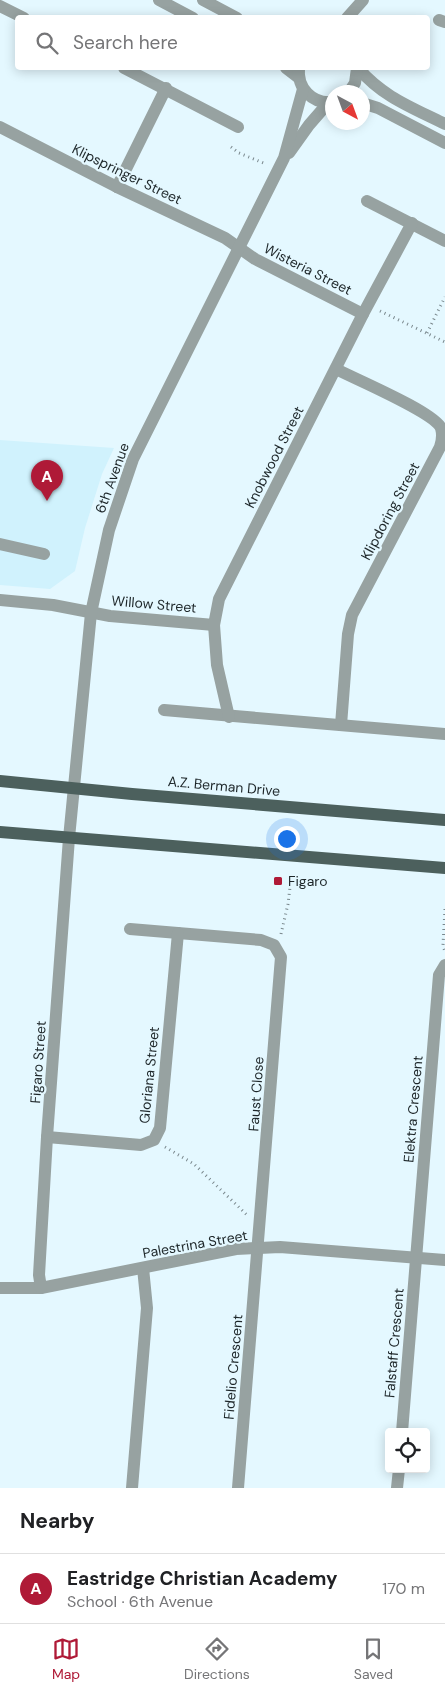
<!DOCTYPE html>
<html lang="en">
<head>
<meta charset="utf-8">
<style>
	body { margin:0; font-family:"DM Sans",sans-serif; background:#f2f2f2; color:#202124 }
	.controls { position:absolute; right:15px; bottom:15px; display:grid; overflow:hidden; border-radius:5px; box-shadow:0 2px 12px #0003 }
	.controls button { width:45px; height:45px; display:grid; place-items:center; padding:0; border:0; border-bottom:1px solid #e0e0e0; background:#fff; color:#202124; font:25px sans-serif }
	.compass { position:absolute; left:325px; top:85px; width:45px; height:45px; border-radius:50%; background:#fff; box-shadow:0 2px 12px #0003; rotate:139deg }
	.you { position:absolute; left:286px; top:838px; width:18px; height:18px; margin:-12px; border:4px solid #fff; border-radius:50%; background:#1a73e8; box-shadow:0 0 0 8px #1a73e833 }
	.badge { display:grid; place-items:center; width:32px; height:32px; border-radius:50%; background:#af1a37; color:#fff; font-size:16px; font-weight:700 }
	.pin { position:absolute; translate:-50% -41px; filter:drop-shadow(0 1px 2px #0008) }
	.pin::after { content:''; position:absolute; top:26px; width:18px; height:15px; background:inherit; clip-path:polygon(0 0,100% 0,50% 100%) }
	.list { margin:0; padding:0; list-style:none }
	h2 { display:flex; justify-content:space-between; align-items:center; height:65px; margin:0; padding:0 20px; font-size:21px }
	h2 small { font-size:16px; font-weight:400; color:#757577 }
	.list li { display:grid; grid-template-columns:32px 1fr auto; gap:15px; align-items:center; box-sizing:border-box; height:70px; padding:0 20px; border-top:1px solid #e0e0e0 }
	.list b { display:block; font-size:19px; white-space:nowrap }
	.list p { margin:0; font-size:16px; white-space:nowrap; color:#757577 }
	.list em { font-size:16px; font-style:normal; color:#757577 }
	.icon { flex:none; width:28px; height:28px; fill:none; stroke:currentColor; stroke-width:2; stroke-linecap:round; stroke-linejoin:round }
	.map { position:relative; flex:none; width:445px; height:1488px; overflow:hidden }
	.search { position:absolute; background:#fff; box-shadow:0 2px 12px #0003; left:15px; right:15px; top:15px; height:55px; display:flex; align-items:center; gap:12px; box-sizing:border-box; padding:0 18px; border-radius:5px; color:#757577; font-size:19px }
	.sheet { height:135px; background:#fff }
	nav { display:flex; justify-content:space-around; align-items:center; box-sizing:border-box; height:70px; border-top:1px solid #e0e0e0; background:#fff; font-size:14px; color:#757577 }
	nav a { display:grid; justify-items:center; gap:2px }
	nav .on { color:#af1a37 }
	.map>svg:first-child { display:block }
	.built { fill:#d0f2fd }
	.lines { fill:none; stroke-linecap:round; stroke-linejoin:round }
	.path { stroke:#7a888d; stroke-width:3; stroke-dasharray:1 4; stroke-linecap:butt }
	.minor { stroke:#97a2a1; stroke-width:12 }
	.major { stroke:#4c605d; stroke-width:12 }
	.poi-dot { fill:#af1a37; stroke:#e4f8ff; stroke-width:2 }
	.labels { text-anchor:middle; stroke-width:4.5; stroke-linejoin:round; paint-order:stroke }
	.street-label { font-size:14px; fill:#1d2629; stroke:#e4f8ff }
	.poi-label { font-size:14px; fill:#1d2629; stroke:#e4f8ff; text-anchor:start }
</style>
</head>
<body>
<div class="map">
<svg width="445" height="1488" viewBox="0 0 445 1488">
	<rect width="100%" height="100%" fill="#e4f8ff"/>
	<polygon class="built" points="0,440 114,448 102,474 85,528 75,571 50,589 0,585"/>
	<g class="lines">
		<g class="path">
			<polyline points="231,147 239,153 266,164"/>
			<polyline points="380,311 445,342"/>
			<polyline points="427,333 445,297"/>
			<polyline points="445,909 443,945 445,952"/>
			<polyline points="281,934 288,904 291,879"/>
			<polyline points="165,1147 194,1164 247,1215"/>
		</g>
		<g class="minor">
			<polyline points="159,0 193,18"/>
			<polyline points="203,0 237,18"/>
			<polyline points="0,6 24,18"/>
			<polyline points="347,18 363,0"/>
			<polyline points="439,20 445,22"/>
			<polyline points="124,68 238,127"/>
			<polyline points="286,68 299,78"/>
			<path d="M299,68C297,88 312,104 332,102"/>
			<path d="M358,68C383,97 411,107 445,124"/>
			<polyline points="349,92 355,83 357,68"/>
			<polyline points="362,103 378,108 445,143"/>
			<polyline points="0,127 117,187 225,238 255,259 363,314"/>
			<polyline points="289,153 309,125 329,102"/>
			<polyline points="117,187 166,88"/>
			<polyline points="367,201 445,241"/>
			<path d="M336,369C355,379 434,412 441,428C443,435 442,441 440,447L352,615L348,634L341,725"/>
			<polyline points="0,544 44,554"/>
			<polyline points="0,600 53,605 110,616 214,625"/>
			<polyline points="164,710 445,734"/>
			<polyline points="229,717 217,665 214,625 219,599 363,314 412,223"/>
			<polyline points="130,929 261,940 274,945 281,957 238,1488"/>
			<polyline points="47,1137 141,1145 154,1140 160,1128 178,933"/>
			<polyline points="0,1288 41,1288 236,1249 280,1247 445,1260"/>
			<polyline points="41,1288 39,1275 47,1137 69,838 91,613 109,530 133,459 284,158 303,89"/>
			<polyline points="402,1432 439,975 445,965"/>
			<polyline points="132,1488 147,1308 143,1268"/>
			<polyline points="397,1488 399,1469"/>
		</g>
		<g class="major">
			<polyline points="0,781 132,794 445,820"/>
			<polyline points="0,832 445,868"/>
		</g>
	</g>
	<rect class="poi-dot" x="273" y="876" width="10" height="10" rx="2.5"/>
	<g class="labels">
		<g class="street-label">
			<text transform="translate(127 174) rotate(26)" y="5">Klipspringer Street</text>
			<text transform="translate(308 269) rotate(27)" y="5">Wisteria Street</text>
			<text transform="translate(274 457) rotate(-63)" y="5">Knobwood Street</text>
			<text transform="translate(112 478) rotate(-70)" y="5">6th Avenue</text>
			<text transform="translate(390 511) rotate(-62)" y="5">Klipdoring Street</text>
			<text transform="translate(154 604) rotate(5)" y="5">Willow Street</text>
			<text transform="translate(224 786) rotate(5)" y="5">A.Z. Berman Drive</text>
			<text transform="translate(38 1062) rotate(-86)" y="5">Figaro Street</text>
			<text transform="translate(149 1075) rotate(-84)" y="5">Gloriana Street</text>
			<text transform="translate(256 1094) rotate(-86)" y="5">Faust Close</text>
			<text transform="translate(413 1109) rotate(-85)" y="5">Elektra Crescent</text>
			<text transform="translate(195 1244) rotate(-10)" y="5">Palestrina Street</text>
			<text transform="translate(394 1343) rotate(-85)" y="5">Falstaff Crescent</text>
			<text transform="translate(233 1367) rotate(-85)" y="5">Fidelio Crescent</text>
		</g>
		<g class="poi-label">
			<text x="288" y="886">Figaro</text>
		</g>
	</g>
</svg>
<div class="controls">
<button><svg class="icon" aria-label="locate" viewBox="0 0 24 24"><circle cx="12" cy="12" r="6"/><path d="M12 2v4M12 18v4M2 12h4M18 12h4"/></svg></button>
</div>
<svg class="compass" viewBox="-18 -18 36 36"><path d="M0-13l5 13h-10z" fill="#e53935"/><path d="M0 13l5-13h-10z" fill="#757577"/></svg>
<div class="you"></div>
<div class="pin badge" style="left:47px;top:501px">A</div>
<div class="search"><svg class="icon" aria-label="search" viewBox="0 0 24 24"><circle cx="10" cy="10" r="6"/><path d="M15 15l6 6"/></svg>Search here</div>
</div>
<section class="sheet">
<h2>Nearby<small></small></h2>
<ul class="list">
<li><span class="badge">A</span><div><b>Eastridge Christian Academy</b><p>School · 6th Avenue</p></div><em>170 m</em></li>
</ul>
</section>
<nav>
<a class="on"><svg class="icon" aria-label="map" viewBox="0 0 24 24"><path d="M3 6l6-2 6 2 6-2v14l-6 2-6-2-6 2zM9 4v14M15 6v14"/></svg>Map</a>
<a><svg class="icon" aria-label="directions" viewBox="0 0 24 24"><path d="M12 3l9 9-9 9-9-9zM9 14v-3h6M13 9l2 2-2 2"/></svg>Directions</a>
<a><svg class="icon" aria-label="saved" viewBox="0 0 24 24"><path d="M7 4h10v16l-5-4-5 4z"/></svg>Saved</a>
</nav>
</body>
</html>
